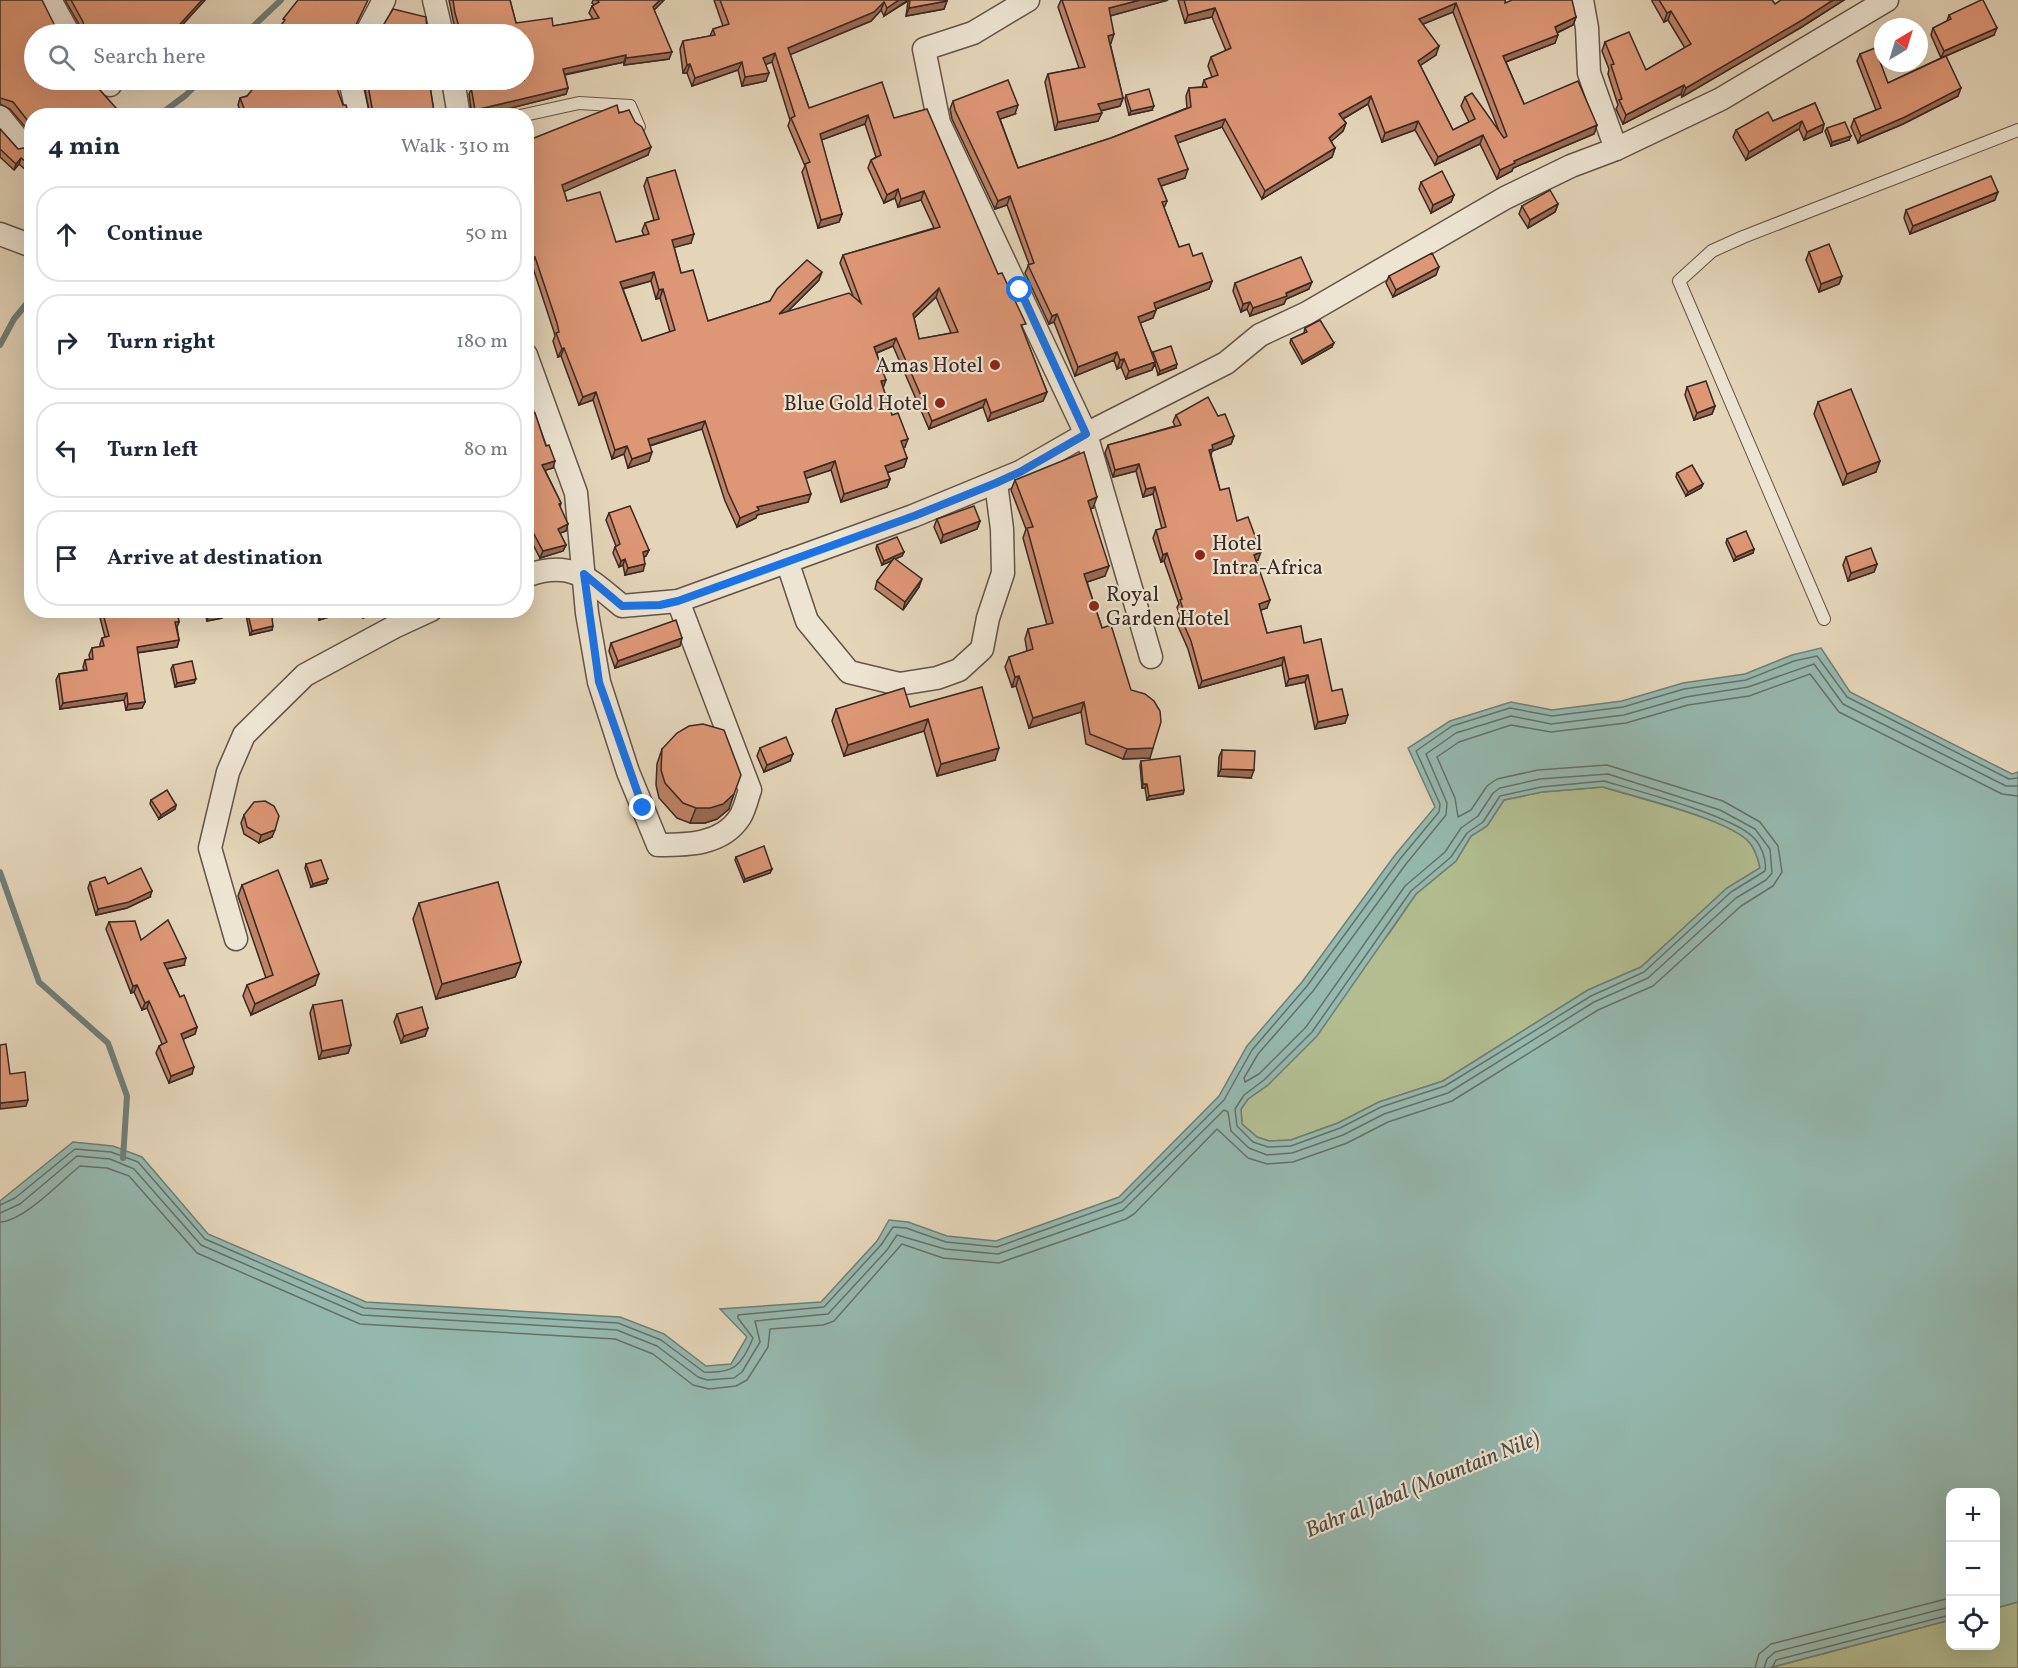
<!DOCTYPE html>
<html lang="en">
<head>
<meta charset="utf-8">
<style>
	body { margin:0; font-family:Vollkorn,serif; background:#f6f6f7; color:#1f2937 }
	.controls { position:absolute; right:18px; bottom:18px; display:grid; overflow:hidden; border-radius:12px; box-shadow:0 6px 24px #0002 }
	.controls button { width:54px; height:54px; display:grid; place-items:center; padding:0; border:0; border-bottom:2px solid #e0e1e3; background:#fff; color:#1f2937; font:30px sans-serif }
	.compass { position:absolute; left:1874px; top:18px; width:54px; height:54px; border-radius:50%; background:#fff; box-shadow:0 6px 24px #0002; rotate:38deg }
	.stop { position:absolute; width:18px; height:18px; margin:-14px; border:4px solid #1a73e8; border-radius:50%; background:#fff }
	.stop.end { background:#1a73e8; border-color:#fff; box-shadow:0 2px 6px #0008 }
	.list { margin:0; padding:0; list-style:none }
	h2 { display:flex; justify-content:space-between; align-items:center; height:78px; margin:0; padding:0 24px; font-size:26px }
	h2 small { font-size:20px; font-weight:400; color:#747a83 }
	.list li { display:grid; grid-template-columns:39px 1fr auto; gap:18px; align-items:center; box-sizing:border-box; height:96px; margin:0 12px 12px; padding:0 12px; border:2px solid #e0e1e3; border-radius:24px }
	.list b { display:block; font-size:22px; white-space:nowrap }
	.list em { font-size:20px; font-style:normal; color:#747a83 }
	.icon { flex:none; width:33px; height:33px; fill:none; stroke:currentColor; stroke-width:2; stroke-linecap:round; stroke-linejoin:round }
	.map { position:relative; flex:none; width:2018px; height:1668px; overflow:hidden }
	.search { position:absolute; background:#fff; box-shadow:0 6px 24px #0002; left:24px; top:24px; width:510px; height:66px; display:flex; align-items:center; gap:15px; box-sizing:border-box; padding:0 21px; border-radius:33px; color:#747a83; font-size:22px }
	.panel { position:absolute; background:#fff; box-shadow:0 6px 24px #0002; left:24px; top:108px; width:510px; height:510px; border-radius:24px }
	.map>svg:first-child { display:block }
	.green { fill:#b2be91; stroke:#76745a; stroke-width:1.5 }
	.water { fill:#95b9af; stroke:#707f77; stroke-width:1.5; fill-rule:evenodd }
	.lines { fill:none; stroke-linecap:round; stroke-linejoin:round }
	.shore { stroke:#677168; stroke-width:1.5 }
	.stream { stroke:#707f77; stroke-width:6 }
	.service-casing { stroke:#645448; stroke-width:14 }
	.minor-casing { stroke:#645448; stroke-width:25 }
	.service { stroke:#ede4d2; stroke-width:12 }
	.minor { stroke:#ede4d2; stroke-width:22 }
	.wall { fill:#be8265; stroke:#392922; stroke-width:1.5; fill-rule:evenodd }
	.shaded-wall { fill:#9b6a53; stroke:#392922; stroke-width:1.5 }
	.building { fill:#dd9776; stroke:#392922; stroke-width:1.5; fill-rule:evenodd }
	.route { stroke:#1a73e8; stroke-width:8 }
	.poi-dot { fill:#8f2418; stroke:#ede4d2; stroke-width:2 }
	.labels { text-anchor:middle; stroke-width:4.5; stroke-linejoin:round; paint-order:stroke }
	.poi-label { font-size:21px; fill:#392922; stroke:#ede4d2; text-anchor:end }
	.water-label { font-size:22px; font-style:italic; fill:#504d45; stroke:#ede4d2 }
</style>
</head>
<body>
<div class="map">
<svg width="2018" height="1668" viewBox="0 0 2018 1668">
	<rect width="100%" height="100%" fill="#e4d5b9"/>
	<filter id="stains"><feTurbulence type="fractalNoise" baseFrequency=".00333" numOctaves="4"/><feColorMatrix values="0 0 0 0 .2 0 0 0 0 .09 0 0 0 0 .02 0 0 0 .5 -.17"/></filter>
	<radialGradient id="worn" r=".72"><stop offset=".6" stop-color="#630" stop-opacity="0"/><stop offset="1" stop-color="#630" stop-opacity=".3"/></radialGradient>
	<g class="green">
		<path d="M1603,787C1636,798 1730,819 1750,843C1756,851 1758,858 1760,868L1727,888L1641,967L1588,990L1443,1081L1379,1102L1338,1123L1291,1140L1269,1141L1257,1137L1242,1124L1241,1109L1248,1099L1268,1085L1390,932L1416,894L1456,861L1471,836L1487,826L1504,800L1542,792Z"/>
		<polygon points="2018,1602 2018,1668 1769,1668 1950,1620 1950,1646 1996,1646 1996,1608"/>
	</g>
	<path class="water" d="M1821,648L1850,692L2012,774L2018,772V1602L1996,1608V1492H1950V1620L1769,1668H0V1201L73,1142L113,1146L142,1157L208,1234L366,1302L620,1317L664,1334L706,1366L731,1364L747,1337L720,1309L821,1302L877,1241L889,1220L908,1222L947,1236L996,1241L1119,1197L1219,1096L1247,1046L1302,982L1395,855L1435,807L1408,748L1450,721L1511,702L1552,710L1622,701L1683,683L1745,674L1792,655ZM1603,787C1636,797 1730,819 1750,843C1756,851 1758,858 1760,868L1727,888L1641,967L1588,990L1443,1081L1379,1102L1338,1123L1291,1140L1269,1141L1257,1137L1242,1124L1241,1109L1248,1099L1268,1085L1317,1036L1416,894L1456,861L1471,836L1487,826L1504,800L1542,792Z"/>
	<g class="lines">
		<g class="shore">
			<path d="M1604,781C1638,791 1730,815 1753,837C1761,845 1767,859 1765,871L1731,892L1644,972L1591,996L1445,1086L1381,1107L1340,1128L1291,1146L1268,1147L1253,1142L1237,1126L1235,1109L1244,1095L1264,1080L1312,1032L1411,891L1451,857L1467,833L1483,822L1500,796L1541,787Z"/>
			<path d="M0,1205L15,1198L75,1149L111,1152L138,1162L205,1239L364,1308L618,1323L661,1340L704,1372C734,1374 742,1365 753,1338L738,1318V1315L824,1307L881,1245L893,1227L906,1228L946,1242L997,1247L1122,1202L1224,1100L1252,1050L1307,986L1400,859L1439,812L1440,804L1416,751L1452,726L1510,708L1552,716L1623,707L1684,689L1746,680L1794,661L1817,656L1847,697L2009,779L2018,778"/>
			<polyline points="0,1213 20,1204 77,1156 110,1159 134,1169 201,1245 362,1315 617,1330 657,1346 698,1377 707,1380 734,1378 742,1372 760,1342 755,1321 828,1314 887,1250 897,1235 945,1249 998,1254 1123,1210 1224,1110 1228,1112 1231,1131 1249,1148 1267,1155 1292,1153 1343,1135 1384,1114 1448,1093 1594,1002 1648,978 1736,898 1766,880 1772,873 1770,849 1755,829 1720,810 1608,774 1540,779 1500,788 1493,793 1478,816 1461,828 1445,852 1405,886 1306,1027 1259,1074 1245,1082 1244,1078 1258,1054 1313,991 1406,864 1446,815 1447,803 1426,754 1456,733 1511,716 1551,724 1624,715 1686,697 1748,687 1814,664 1843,704 2006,786 2018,786"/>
			<path d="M0,1222C24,1221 61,1181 80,1166L107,1168L129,1176L197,1253L360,1324L615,1339L653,1354L693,1385L709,1389L736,1386L747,1380L768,1347L770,1329L823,1325L834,1321L902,1244L943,1258L999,1263L1126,1219L1134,1214L1217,1129L1248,1158L1267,1164L1293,1162L1347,1143L1388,1122L1452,1101L1598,1010L1653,986L1741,906L1773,886L1782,872L1778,846L1760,822L1723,801L1607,765L1538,770L1497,779L1487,786L1471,810L1458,817L1455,798L1437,757L1459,742L1511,725L1551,732L1626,723L1688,705L1749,696L1810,674L1839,712L2002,794L2018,796"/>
			<polyline points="1755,1668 1759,1654 1771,1644 1950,1598"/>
			<polyline points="1764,1668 1767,1659 1775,1652 1950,1607"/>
			<polyline points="1772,1668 1776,1660 1950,1615"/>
		</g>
		<g class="stream">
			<polyline points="245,34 281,0"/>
			<polyline points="158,116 186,95 201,80"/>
			<polyline points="0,345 14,319 32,297"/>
			<polyline points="0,872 39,982 108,1043 127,1096 123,1158"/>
		</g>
		<defs>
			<g id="service">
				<polyline points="520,116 579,103 630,106 639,127"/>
				<polyline points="1824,619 1679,281 1712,251 1743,237 2018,130"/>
			</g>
			<g id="minor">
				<polyline points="50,0 69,34"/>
				<polyline points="434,0 442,34"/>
				<polyline points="1028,0 973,33 924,49 939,123 1086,434 1151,657"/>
				<polyline points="1582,0 1587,28 1589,73 1616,149"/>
				<polyline points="366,34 384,0"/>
				<polyline points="105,80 110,85"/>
				<polyline points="350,80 358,116"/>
				<polyline points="453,80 459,116"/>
				<polyline points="0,117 21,143"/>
				<polyline points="0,234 32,246"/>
				<path d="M526,355L576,493L587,613L599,682L628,772L658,845C687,845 722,845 740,817C745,809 747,798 750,790L678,601"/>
				<polyline points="787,561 807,621 849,672 899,684 937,678 959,670 982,649 988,618 1003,573 1002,529 996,483"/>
				<path d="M526,576C572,559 589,579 622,606L678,601L913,516L1020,472L1086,434L1226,363L1260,335L1307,313L1505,198L1571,166L1616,149L1721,99L1887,0"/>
				<polyline points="236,939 210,848 228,772 244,735 305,675 394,627 431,610"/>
			</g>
		</defs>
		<use href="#service" class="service-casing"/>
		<use href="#minor" class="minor-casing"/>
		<use href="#service" class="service"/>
		<use href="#minor" class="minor"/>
	</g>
	<g class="wall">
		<polygon points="0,0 53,32 51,34 113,114 32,116 32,135 10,109 0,104"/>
		<polygon points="65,0 205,0 174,34 82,34 81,28"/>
		<polygon points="449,0 510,0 516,23 553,26 593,19 589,13 592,6 594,5 592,3 593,0 664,0 654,10 669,59 624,65 624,62 565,75 568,88 566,94 479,116 472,116 469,94 472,87 470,80 524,80 524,34 457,34 453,20"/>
		<path d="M714,0H947L944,9L906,16L908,1L884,16L881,10L871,21L790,54L809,108L894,118L998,274L1023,331L1047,392L1043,401L988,421L983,407L929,429L893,346L877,353L883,388L892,415L905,447L903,448L907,458L904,467L887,473L890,479L887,487L841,502L831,470L806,478L808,502L757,515L756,518L737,527L725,501L702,429L650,446L649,461L628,468L624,454L612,459L593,400L579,405L561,356L558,357L553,341L555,336L554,332L532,265L526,267V146L529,140L619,113L648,155L564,191L567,201L616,242L644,235L642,231L645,223L654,220L644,186L647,178L691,243L674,247L681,273L708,321L770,301L819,280L787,312L853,296L840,263L843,255L934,228L921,200L898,207L895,198L884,203L868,168L871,160L876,157L865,124L821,140L842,214L839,222L818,228L802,172L805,166L788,126L790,120L772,62L766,64V81L742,86L738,70L692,86L687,73H683L680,49L683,41L710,36L713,29L723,26ZM651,281L656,299L660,298L670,332L642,341L623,289ZM936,297L951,333L919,339L914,318Z"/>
		<polygon points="1061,0 1168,0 1110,16 1111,43 1110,43 1123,98 1120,106 1101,111 1098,121 1055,130 1045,82 1048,74 1079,68 1058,7"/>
		<path d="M1178,0H1505V3L1576,17L1573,25L1557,33L1555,43L1506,62L1524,104L1597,125L1594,134L1513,168L1512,171L1497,179L1480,144L1435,165L1415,130L1382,142L1368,104L1343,119L1346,123L1343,131L1331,141L1335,148L1332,157L1262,199L1222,127L1177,143L1185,178L1161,186L1167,201L1164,208L1179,247L1193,256L1212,281L1209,289L1156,309L1153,318L1140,323L1152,353L1153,352L1176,368L1158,375L1155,364L1152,370L1126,379L1121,367L1117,369L1114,360L1075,376L1054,322L1049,324L1025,273L1029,264L1007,205L995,209L952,119L950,109L953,101L1015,114L1000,119L1018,168L1111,138L1187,108L1186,96L1189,88L1202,87L1204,80L1212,77L1208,66L1211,57L1226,51L1212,17L1185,23ZM1453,12L1499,131L1465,97L1461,106L1469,122L1453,130L1420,65L1436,55L1423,24Z"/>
		<polygon points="1652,0 1772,0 1775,4 1781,0 1844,0 1800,28 1682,97 1681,94 1623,124 1616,109 1618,105 1608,74 1609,69 1602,51 1605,42 1646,70 1685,48 1668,20 1664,22 1652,1"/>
		<polygon points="1949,15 1994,35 1946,56 1958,96 1903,124 1858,143 1851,127 1854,119 1876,110 1857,61 1860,54 1888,83 1941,58 1931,35 1933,28 1947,21"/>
		<polygon points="122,80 136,80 129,88"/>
		<polygon points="363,80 429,80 434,112 440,116 370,116"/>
		<polygon points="1126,95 1152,110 1129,115 1125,99"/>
		<polygon points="247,96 343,105 349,116 242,116 238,105 240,98"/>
		<polygon points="1815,103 1824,124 1822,132 1804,140 1799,129 1746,160 1733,137 1736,130 1773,121"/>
		<polygon points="1827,128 1849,140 1831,146 1825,131"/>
		<polygon points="0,129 18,149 32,147 32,168 28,172 19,164 14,170 0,157"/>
		<polygon points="1421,182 1454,195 1451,202 1431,213 1419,189"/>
		<polygon points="1995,200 1910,234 1904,218 1906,210"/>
		<polygon points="1558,204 1555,212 1528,228 1519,214 1522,206"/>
		<polygon points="1809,252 1842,276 1839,284 1819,292 1806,260"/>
		<polygon points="1436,275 1393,297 1386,283 1389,276"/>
		<polygon points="1235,283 1309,289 1286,299 1284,304 1250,316 1247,309 1241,312 1233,291"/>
		<polygon points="1305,328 1332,347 1302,364 1290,343 1291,339 1304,333"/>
		<polygon points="1687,387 1715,406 1712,414 1694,420 1685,395"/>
		<polygon points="1818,402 1876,472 1843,485 1814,414"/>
		<polygon points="526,406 553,468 545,470 561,503 560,507 566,531 560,533 566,545 563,551 540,558 526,531"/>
		<polygon points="1176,415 1218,416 1234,436 1231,444 1212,451 1211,455 1220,490 1258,560 1256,560 1267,608 1260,610 1267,633 1304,643 1332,691 1345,723 1315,729 1305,682 1286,686 1282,665 1199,688 1188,649 1177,624 1180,616 1177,607 1179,604 1164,561 1161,562 1153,538 1156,530 1162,529 1153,494 1143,497 1136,471 1113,477 1105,453 1108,445 1175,426 1173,422"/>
		<polygon points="1677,473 1703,484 1701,488 1686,496 1676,477"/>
		<polygon points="1015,480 1093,508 1090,509 1105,576 1087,582 1102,628 1150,758 1123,759 1086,744 1081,712 1029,728 1016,686 1012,687 1005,667 1009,657 1027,651 1025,639 1028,629 1047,625 1023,538 1026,529 1011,490"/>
		<polygon points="609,513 649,550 646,556 644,557 643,571 625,575 623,565 619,567 613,553 615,547 616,546 606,520"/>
		<polygon points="937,519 980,521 977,529 941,543 934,527"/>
		<polygon points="1727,539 1754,549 1753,553 1734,561 1726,543"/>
		<polygon points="877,545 904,552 902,556 895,559 919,587 903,610 875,589 877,581 894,560 882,565 876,549"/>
		<polygon points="1846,557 1877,564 1874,572 1848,581 1843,565"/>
		<polygon points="98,610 195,610 177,613 179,622 177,627 179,640 177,647 137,653 145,702 142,708 126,710 124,700 60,709 56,680 59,674 84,670 83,667 85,660 90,659 89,655 92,648 100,647 100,644 102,638 105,637"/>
		<polygon points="204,610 224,610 222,618 207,621"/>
		<polygon points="245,610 271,610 272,630 250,635"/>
		<polygon points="317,610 352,610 319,620"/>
		<polygon points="361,610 384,610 363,618"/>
		<polygon points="611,643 680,646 615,668 609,651"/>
		<polygon points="173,665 194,683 175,687 171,669"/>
		<polygon points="910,707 995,760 937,776 924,731 844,756 832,721 836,709"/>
		<polygon points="760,748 790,761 764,772 757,756"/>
		<polygon points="662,749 729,809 717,819 705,823 690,823 677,818 659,798 656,785 657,764"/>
		<polygon points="1222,750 1251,778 1218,776 1219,757"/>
		<polygon points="1141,761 1184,790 1183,794 1147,800 1145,788 1142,788 1140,765"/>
		<polygon points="151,800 176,805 175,809 159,819 150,804"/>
		<polygon points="244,815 272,837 259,843 244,834 241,823"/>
		<polygon points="736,857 772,869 770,873 744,882 735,860"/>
		<polygon points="306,864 326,883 311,887 305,868"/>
		<polygon points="90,882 108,884 150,897 127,908 96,915 88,888"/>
		<polygon points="242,885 315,985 251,1015 243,996 247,985 266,978 238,896"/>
		<polygon points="419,903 521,962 515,977 436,999 413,919"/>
		<polygon points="109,922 184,965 167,969 180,997 197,1027 195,1034 183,1039 192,1074 169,1083 156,1053 159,1046 162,1044 147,1008 142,1010 134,992 131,993 106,929"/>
		<polygon points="313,1005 351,1045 348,1053 319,1059 310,1013"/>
		<polygon points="397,1014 428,1028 425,1036 401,1043 394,1022"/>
	</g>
	<g class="shaded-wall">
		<polygon points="202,0 205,0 174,34 171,34"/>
		<polygon points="660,0 664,0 651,13 653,7"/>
		<polygon points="899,0 908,0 884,16 887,8"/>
		<polygon points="1140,0 1168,0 1106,17 1109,8"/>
		<polygon points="1833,0 1844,0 1800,28 1682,97 1686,88"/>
		<polygon points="947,1 944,9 906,16 909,8"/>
		<polygon points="884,2 881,10 871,21 785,57 788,48"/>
		<polygon points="1456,3 1453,12 1416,27 1419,19"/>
		<polygon points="1215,8 1212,17 1185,23 1188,15"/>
		<polygon points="1671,11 1668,20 1664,22 1667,13"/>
		<polygon points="1576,17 1573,25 1552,35 1555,27"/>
		<polygon points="1997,28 1994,35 1941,58 1944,51"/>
		<polygon points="1114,34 1111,43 1105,44 1108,36"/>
		<polygon points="1558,35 1555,43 1500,64 1503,56"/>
		<polygon points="1439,46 1436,55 1415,69 1418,61"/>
		<polygon points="672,52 669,59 624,65 626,58"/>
		<polygon points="775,53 772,62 760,67 763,58"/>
		<polygon points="626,55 624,62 561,75 563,69"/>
		<polygon points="742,62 738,70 692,86 695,78"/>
		<polygon points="690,64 687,73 683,73 687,65"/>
		<polygon points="769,73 766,81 742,86 745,77"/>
		<polygon points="133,80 136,80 129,88 131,82"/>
		<polygon points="1684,85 1681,94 1623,124 1626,115"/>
		<polygon points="568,88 566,94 479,116 473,116 475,110"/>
		<polygon points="1961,88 1958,96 1903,124 1858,143 1861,136"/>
		<polygon points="1371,96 1368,104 1336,123 1339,114"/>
		<polygon points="1123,98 1120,106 1095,112 1098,104"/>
		<polygon points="1018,105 1015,114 994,121 997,112"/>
		<polygon points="1154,106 1152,110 1129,115 1131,111"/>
		<polygon points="116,108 112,116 107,116"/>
		<polygon points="1102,113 1098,121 1055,130 1058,122"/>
		<polygon points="868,115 865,124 816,142 820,134"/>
		<polygon points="1225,119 1222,127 1172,145 1175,136"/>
		<polygon points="1418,121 1415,130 1382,142 1385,133"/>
		<polygon points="1802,121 1799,129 1746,160 1749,152"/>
		<polygon points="1346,123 1343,131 1326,146 1329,138"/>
		<polygon points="1824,124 1822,132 1804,140 1807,132"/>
		<polygon points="1597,125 1594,134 1513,168 1512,171 1497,179 1500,170 1514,161"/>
		<polygon points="1483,135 1480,144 1435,165 1438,157"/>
		<polygon points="1851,136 1849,140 1831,146 1832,142"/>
		<polygon points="651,147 648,155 559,194 562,185"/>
		<polygon points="1335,148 1332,157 1262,199 1265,191"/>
		<polygon points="21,158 19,164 14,170 16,164"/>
		<polygon points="1188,169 1185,178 1155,188 1158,179"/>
		<polygon points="898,189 895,198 884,203 887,195"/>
		<polygon points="924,191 921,200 898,207 901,199"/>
		<polygon points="1998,192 1995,200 1910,234 1913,226"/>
		<polygon points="1454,195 1451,202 1431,213 1433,205"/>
		<polygon points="1010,196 1007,205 995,209 998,201"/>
		<polygon points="1558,204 1555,212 1528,228 1530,220"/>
		<polygon points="842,214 839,222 818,228 821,220"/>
		<polygon points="694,234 691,243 669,249 672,240"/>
		<polygon points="535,257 532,265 526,267 526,260"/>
		<polygon points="1439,267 1436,275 1393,297 1396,290"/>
		<polygon points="654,272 651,281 617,290 620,282"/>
		<polygon points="822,272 819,280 776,323 779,314"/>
		<polygon points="1842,276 1839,284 1819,292 1821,284"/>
		<polygon points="1212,281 1209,289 1150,311 1154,303"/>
		<polygon points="1312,282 1309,289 1286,299 1284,304 1250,316 1253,308"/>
		<polygon points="939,288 936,297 910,322 913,314"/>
		<polygon points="663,289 660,298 656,299 659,290"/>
		<polygon points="1250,302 1247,309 1241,312 1243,304"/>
		<polygon points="1156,310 1153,318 1135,325 1138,317"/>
		<polygon points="1057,314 1054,322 1049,324 1052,316"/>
		<polygon points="896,338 893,346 871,355 874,347"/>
		<polygon points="1334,343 1332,347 1302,364 1303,361"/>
		<polygon points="564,348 561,356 558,357 562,349"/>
		<polygon points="1117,352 1114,360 1075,376 1078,367"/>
		<polygon points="1124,359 1121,367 1117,369 1120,360"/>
		<polygon points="1155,362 1152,370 1126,379 1129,371"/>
		<polygon points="1177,364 1176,368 1158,375 1160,371"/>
		<polygon points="886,380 883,388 881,381"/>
		<polygon points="596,392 593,400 579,405 583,397"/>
		<polygon points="1047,392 1043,401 988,421 991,413"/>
		<polygon points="986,399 983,407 929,429 932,421"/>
		<polygon points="1715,406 1712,414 1694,420 1697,413"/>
		<polygon points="705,421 702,429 645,447 648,439"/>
		<polygon points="1234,436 1231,444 1212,451 1210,456 1207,457 1212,445"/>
		<polygon points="908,439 905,447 898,449 901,441"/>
		<polygon points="627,446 624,454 612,459 615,450"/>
		<polygon points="652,452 649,461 628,468 632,459"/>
		<polygon points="907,458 904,467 882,474 885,466"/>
		<polygon points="555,461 553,468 540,472 542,465"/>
		<polygon points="835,461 831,470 801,480 804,472"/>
		<polygon points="1880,461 1876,472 1843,485 1847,474"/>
		<polygon points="1139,464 1136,471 1113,477 1115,470"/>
		<polygon points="890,479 887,487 841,502 844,494"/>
		<polygon points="1703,484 1701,488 1686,496 1688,492"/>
		<polygon points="1155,487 1153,494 1143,497 1146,489"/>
		<polygon points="811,494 808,502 757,515 756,518 737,527 740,518 757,507"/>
		<polygon points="1097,497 1093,508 1084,511 1088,501"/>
		<polygon points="980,521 977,529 941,543 943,535"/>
		<polygon points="568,524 566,531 555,535 558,529"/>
		<polygon points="566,545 563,551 540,558 543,551"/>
		<polygon points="1754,549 1753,553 1734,561 1736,557"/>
		<polygon points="649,550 646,556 640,559 643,552"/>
		<polygon points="904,552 902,556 882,565 884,561"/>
		<polygon points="1261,552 1258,560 1252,562 1254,555"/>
		<polygon points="1167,553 1164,561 1161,562 1163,555"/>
		<polygon points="625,559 623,565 619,567 621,561"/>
		<polygon points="645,564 643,571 625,575 628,568"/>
		<polygon points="1877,564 1874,572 1848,581 1851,573"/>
		<polygon points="1109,566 1105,576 1081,584 1084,574"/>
		<polygon points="922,579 919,587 903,610 905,602"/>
		<polygon points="1270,600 1267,608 1256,612 1259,604"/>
		<polygon points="175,610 195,610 174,613"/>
		<polygon points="336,610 352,610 319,620 321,614"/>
		<polygon points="372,610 384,610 363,618 365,613"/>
		<polygon points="225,611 222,618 207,621 209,615"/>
		<polygon points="273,626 272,630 250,635 252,631"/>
		<polygon points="682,638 680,646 615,668 618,661"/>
		<polygon points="179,640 177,647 134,653 137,647"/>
		<polygon points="1284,657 1282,665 1199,688 1202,681"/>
		<polygon points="1308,675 1305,682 1286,686 1289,679"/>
		<polygon points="1019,676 1016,686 1012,687 1015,677"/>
		<polygon points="196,679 194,683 175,687 177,683"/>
		<polygon points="127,693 124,700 60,709 63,703"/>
		<polygon points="145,702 142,708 126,710 128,704"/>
		<polygon points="1084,702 1081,712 1029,728 1033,718"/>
		<polygon points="1348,715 1345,723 1315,729 1318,722"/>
		<polygon points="928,719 924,731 844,756 848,745"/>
		<polygon points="999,748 995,760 937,776 941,764"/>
		<polygon points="1153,748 1150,758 1123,759 1127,749"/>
		<polygon points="793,754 790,761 764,772 767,765"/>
		<polygon points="1221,769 1254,770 1251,778 1218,776"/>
		<polygon points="1143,784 1147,784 1145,788 1142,788"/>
		<polygon points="1184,790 1183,794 1147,800 1149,796"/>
		<polygon points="734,794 729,809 717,819 705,823 690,823 696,808"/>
		<polygon points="176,805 175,809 159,819 161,815"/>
		<polygon points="275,830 272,837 259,843 261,835"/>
		<polygon points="772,869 770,873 744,882 745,879"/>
		<polygon points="328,879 326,883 311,887 313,884"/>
		<polygon points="152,891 150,897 127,908 96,915 98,909"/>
		<polygon points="186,958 184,965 161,970 164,963"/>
		<polygon points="521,962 515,977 436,999 442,984"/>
		<polygon points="319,974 315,985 251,1015 255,1004"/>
		<polygon points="137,985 134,992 131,993 133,986"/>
		<polygon points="149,1001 147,1008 142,1010 145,1003"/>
		<polygon points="197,1027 195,1034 179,1041 181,1034"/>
		<polygon points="428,1028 425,1036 401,1043 404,1036"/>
		<polygon points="351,1045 348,1053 319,1059 322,1051"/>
		<polygon points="194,1067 192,1074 169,1083 171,1076"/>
		<polygon points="28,1100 26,1106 0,1109 0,1103"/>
	</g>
	<g class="building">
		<polygon points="0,0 42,0 55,26 49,32 51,34 34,34 34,80 91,80 116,108 107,116 32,116 32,126 13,102 0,98"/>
		<polygon points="71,0 202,0 171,34 154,34 149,31 146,34 82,34 85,29 83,22"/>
		<polygon points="298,0 368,0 355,27 360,34 274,34 285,20 283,19"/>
		<polygon points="453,0 510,0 516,23 552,18 553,26 599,18 592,6 599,2 597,0 660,0 653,7 672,52 626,58 626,55 563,69 568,88 475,110 471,87 476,86 474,80 524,80 524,34 461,34 455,13"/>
		<path d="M720,0H899L887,8L884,2L874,12L788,48L809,108L882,82L894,118L927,109L998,274L1002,273L1026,324L1021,325L1047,392L991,413L986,399L932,421L896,338L874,347L886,380L881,381L892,415L898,413L908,439L901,441L907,458L885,466L890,479L844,494L835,461L804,472L811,494L757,507L759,510L740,518L728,492L705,421L648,439L652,452L632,459L627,446L615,450L596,392L583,397L564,348L562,349L556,333L559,332L557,323L535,257L526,260V149L532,148L529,140L617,105L619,113L629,110L635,122L642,127L651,147L562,185L567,201L600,192L616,242L649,234L645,223L659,219L647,178L675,170L694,234L672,240L681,273L693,270L708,321L770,301L777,289L807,260L822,272L779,314L849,293L861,303L843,255L940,227L924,191L901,199L898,189L887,195L871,160L881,155L868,115L820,134L842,214L821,220L805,164L810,162L791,118L795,116L775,53L763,58L769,73L745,77L742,62L695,78L690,64L687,65L683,41L715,35L713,29L729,24ZM654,272L659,290L663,289L675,330L642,341L620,282ZM939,288L958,332L919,339L913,314Z"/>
		<polygon points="910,0 947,0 947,1 909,8"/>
		<polygon points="1062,0 1140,0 1109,8 1114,34 1108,36 1123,98 1098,104 1102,113 1058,122 1048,74 1085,67"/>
		<path d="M1184,0H1505V3L1512,0H1572L1576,17L1555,27L1558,35L1503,56L1524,104L1578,81L1597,125L1514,161L1515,163L1500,170L1483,135L1438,157L1418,121L1385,133L1371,96L1339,114L1346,123L1329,138L1335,148L1265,191L1225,119L1175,136L1188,169L1158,179L1167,201L1162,202L1179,247L1189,244L1193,256L1202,253L1212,281L1154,303L1156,310L1138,317L1155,362L1129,371L1124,359L1120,360L1117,352L1078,367L1057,314L1052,316L1028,265L1034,263L1010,196L998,201L955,110L953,101L1008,80L1018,105L997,112L1018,168L1111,138L1191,107L1189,88L1207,87L1204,80L1218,75L1211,57L1231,48L1215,8L1188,15ZM1456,3L1507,136L1504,138L1472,93L1465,97L1475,119L1453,130L1418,61L1439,46L1419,19Z"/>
		<polygon points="1659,0 1772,0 1775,4 1781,0 1833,0 1804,19 1686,88 1684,85 1626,115 1619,100 1622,99 1611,65 1614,64 1605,42 1629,32 1646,70 1691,44 1671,11 1667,13"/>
		<polygon points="1981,0 1983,0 1997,28 1944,51 1933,28 1951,19 1949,15"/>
		<polygon points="393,9 426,17 427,34 378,34"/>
		<polygon points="1875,48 1888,83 1946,56 1961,88 1905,117 1861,136 1854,119 1881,108 1860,54"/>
		<polygon points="260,80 334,80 343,105 346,105 349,116 247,116 240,98 247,96"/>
		<polygon points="367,80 429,80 434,112 439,111 440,116 372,116 373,113"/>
		<polygon points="1149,89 1154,106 1131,111 1126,95"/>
		<polygon points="1815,103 1824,124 1807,132 1802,121 1749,152 1736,130 1768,112 1773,121"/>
		<polygon points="1845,122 1851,136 1832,142 1827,128"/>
		<polygon points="0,129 18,149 32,147 32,164 30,165 21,158 16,164 0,149"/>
		<polygon points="1442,171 1454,195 1433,205 1421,182"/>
		<polygon points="1991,176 1998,192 1913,226 1906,210"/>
		<polygon points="1550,190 1558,204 1530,220 1522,206"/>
		<polygon points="1829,244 1842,276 1821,284 1809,252"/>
		<polygon points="1432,253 1439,267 1396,290 1389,276"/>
		<polygon points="1301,257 1312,282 1286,293 1287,296 1253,308 1250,302 1243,304 1235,283"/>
		<polygon points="1320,320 1334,343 1303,361 1291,339 1307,332 1305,328"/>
		<polygon points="1171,346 1177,364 1160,371 1153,352"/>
		<polygon points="1706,381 1715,406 1697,413 1687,387"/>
		<polygon points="1851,389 1880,461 1847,474 1818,402"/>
		<polygon points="1208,397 1218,416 1225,414 1234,436 1212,445 1213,449 1209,450 1220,490 1229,488 1237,521 1248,517 1261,552 1254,555 1270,600 1259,604 1267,633 1301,626 1304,643 1321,639 1332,691 1342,689 1348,715 1318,722 1308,675 1289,679 1284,657 1202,681 1191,641 1180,616 1185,615 1180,600 1182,599 1167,553 1163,555 1156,530 1166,527 1155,487 1146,489 1139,464 1115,470 1108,445 1181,425 1176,415"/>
		<polygon points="526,406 530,415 535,413 546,446 549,445 555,461 542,465 561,503 559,504 568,524 558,529 566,545 543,551 526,519"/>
		<polygon points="1084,452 1097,497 1088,501 1109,566 1084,574 1102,628 1111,625 1131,690 1145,694 1154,701 1160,711 1161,722 1153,748 1127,749 1090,734 1084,702 1033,718 1019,676 1015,677 1009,657 1033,649 1028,629 1053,623 1027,528 1033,527 1015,480"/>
		<polygon points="1692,465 1703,484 1688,492 1677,473"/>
		<polygon points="630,506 649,550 643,552 645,564 628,568 625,559 621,561 615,547 620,544 609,513"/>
		<polygon points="974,506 980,521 943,535 937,519"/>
		<polygon points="1746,531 1754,549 1736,557 1727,539"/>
		<polygon points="897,537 904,552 884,561 877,545"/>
		<polygon points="1871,548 1877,564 1851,573 1846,557"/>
		<polygon points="894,558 922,579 905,602 877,581"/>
		<polygon points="102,610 177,610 179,622 175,622 179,640 137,647 145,702 128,704 127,693 63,703 59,674 87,670 85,660 93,659 92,648 104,646 102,638 109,636"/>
		<polygon points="208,610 224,610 225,611 209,615"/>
		<polygon points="247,610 271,610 273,626 252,631"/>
		<polygon points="320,610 336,610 321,614"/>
		<polygon points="676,620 682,638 618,661 611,643"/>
		<polygon points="192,661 196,679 177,683 173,665"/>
		<polygon points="982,687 999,748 941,764 928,719 848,745 836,709 904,688 910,707"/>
		<polygon points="703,724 724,730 741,775 734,794 723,804 710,808 696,808 683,803 665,783 661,770 662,749 677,733 689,726"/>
		<polygon points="786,737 793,754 767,765 760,748"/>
		<polygon points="1222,750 1255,751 1254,770 1221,769"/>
		<polygon points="1180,756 1184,790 1149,796 1147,784 1143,784 1141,761"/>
		<polygon points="167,790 176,805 161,815 151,800"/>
		<polygon points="265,801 274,806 279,816 275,830 261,835 247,827 244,815 254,802"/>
		<polygon points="764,846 772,869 745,879 736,857"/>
		<polygon points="321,860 328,879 313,884 306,864"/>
		<polygon points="141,868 152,891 129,902 98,909 90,882 105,877 108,884"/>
		<polygon points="278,870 319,974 255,1004 247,985 273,975 242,885"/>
		<polygon points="498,882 521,962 442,984 419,903"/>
		<polygon points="168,920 186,958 164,963 180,997 184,995 197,1027 181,1034 194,1067 171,1076 159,1046 167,1042 149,1001 145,1003 137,985 133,986 109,922 135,921 141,940"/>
		<polygon points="342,1000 351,1045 322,1051 313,1005"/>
		<polygon points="422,1007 428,1028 404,1036 397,1014"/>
		<polygon points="6,1044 10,1074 25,1072 28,1100 0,1103 0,1045"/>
	</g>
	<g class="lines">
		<polyline class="route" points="643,808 599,682 584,574 622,606 660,605 678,601 914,516 996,483 1020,472 1086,434 1020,290"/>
	</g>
	<g class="poi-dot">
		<circle cx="995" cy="365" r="6"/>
		<circle cx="940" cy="403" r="6"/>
		<circle cx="1200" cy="555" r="6"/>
		<circle cx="1094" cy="606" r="6"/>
	</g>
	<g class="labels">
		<g class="poi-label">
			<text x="983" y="372">Amas Hotel</text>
			<text x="928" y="410">Blue Gold Hotel</text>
			<text x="1212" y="550" text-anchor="start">Hotel<tspan x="1212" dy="24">Intra-Africa</tspan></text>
			<text x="1106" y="601" text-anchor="start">Royal<tspan x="1106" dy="24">Garden Hotel</tspan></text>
		</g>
		<g class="water-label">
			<text transform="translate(1422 1483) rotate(-22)" y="8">Bahr al Jabal (Mountain Nile)</text>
		</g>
	</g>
	<rect width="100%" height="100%" filter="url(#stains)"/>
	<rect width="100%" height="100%" fill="url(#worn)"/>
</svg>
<div class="controls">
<button>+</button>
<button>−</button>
<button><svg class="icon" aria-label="locate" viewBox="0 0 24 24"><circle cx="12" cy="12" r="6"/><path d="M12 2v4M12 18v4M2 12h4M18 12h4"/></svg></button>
</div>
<svg class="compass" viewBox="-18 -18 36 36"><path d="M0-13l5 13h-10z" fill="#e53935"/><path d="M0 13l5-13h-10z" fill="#747a83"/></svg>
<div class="stop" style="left:1020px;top:290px"></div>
<div class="stop end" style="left:643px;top:808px"></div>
<div class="search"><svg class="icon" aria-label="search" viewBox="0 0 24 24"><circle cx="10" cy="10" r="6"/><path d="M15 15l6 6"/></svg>Search here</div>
<section class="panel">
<h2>4 min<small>Walk · 310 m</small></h2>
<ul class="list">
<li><svg class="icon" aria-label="ahead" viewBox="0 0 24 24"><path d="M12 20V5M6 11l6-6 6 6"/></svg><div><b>Continue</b></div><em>50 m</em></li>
<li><svg class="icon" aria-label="right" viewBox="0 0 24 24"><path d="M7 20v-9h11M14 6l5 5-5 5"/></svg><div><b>Turn right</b></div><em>180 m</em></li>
<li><svg class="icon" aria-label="left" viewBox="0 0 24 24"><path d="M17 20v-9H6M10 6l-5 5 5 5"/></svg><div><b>Turn left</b></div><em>80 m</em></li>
<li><svg class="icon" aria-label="arrive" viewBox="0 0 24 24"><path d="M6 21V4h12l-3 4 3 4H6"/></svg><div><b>Arrive at destination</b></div></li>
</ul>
</section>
</div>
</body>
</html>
